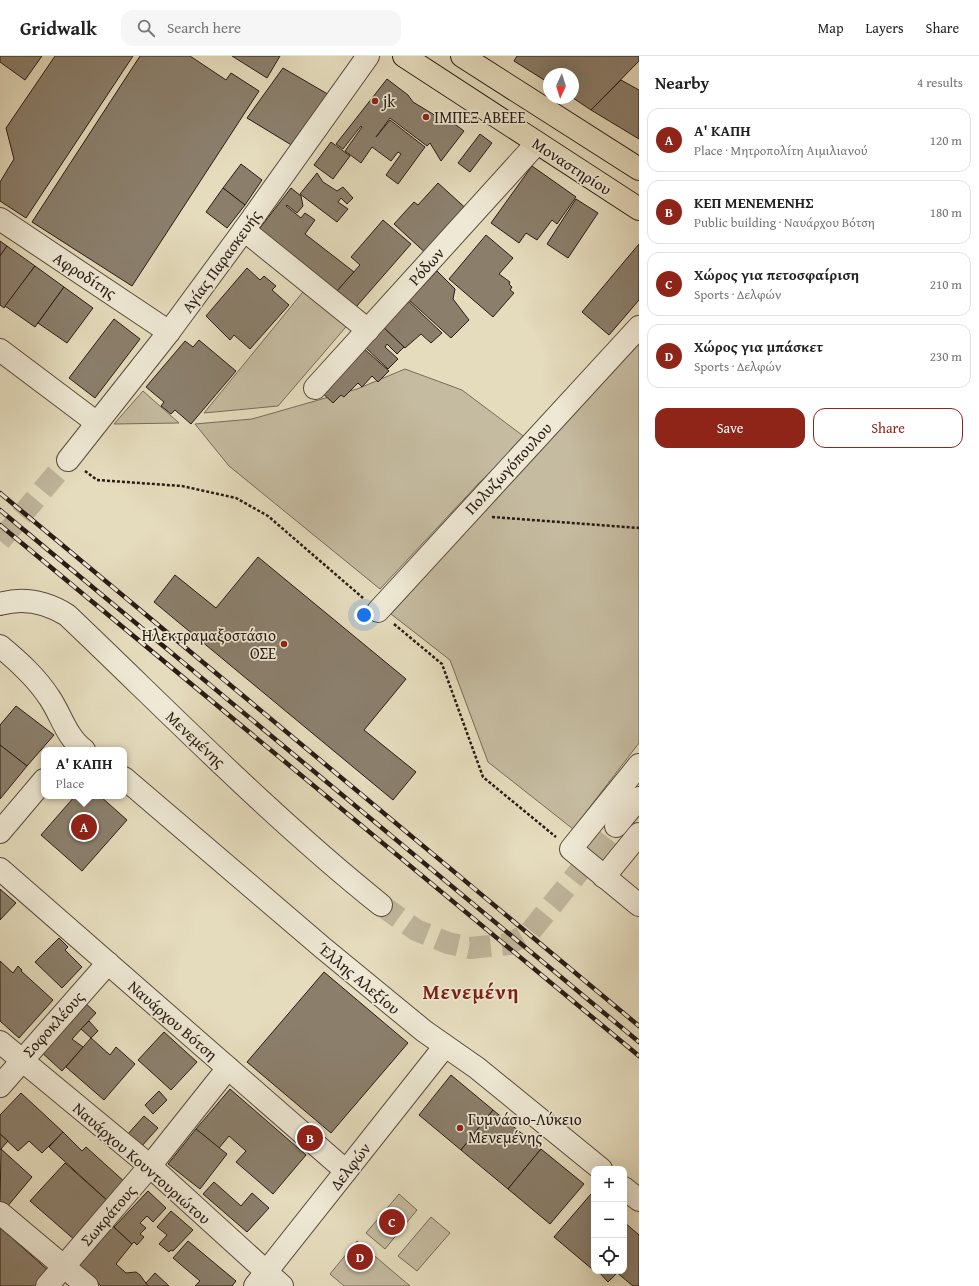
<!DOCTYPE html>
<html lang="en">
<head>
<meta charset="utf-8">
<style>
	body { margin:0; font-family:"Gentium Book Plus",serif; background:#f6f6f6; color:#222 }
	.controls { position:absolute; right:12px; bottom:12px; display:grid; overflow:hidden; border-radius:8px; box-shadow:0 4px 16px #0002 }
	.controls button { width:36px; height:36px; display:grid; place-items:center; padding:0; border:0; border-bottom:1px solid #e0e0e0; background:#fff; color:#222; font:20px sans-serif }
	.compass { position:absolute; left:543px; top:12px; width:36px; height:36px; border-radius:50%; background:#fff; box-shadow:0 4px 16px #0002; rotate:184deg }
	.you { position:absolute; left:364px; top:559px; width:14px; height:14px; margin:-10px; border:3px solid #fff; border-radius:50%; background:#1a73e8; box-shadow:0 0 0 6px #1a73e833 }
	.badge { display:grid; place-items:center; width:26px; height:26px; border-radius:50%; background:#8f2418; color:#fff; font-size:13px; font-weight:700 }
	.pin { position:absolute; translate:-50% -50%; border:2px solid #fff; box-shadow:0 1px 4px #0006 }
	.popup { position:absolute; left:41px; top:691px; width:86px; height:52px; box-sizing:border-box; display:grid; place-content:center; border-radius:8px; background:#fff; filter:drop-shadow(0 1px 3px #0005); font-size:13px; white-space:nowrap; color:#767676 }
	.popup b { font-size:15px; color:#222 }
	.popup::after { content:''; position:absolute; left:50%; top:100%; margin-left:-8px; border:8px solid transparent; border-top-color:#fff }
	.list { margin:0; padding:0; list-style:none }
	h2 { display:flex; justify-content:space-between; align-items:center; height:52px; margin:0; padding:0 16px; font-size:17px }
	h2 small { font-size:13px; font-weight:400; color:#767676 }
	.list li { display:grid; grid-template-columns:26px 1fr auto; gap:12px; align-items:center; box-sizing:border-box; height:64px; margin:0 8px 8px; padding:0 8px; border:1px solid #e0e0e0; border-radius:12px }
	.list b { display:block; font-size:15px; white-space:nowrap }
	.list p { margin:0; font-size:13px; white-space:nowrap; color:#767676 }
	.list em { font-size:13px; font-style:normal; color:#767676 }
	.actions { display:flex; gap:8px; padding:12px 16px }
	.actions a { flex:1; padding:9px 0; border:1px solid #8f2418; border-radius:12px; text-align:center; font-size:14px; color:#8f2418 }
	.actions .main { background:#8f2418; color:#fff }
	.icon { flex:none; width:22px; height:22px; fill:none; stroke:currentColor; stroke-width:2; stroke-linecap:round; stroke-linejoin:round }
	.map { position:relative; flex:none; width:639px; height:1230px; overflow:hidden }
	header { display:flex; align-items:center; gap:24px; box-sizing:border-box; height:56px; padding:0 20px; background:#fff; border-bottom:1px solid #e0e0e0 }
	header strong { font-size:19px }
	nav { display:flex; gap:22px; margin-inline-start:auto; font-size:14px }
	.search { width:280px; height:36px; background:#f6f6f6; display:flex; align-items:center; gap:10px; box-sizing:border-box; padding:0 14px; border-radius:12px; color:#767676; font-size:15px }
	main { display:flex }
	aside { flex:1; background:#fff }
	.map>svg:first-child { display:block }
	.green { fill:#c5bba0; stroke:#776b5a }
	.building { fill:#8b7f6c; stroke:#291b14 }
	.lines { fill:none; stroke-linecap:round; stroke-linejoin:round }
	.minor-tunnel { stroke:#bfb59b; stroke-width:22; stroke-dasharray:22 11; stroke-linecap:butt }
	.minor-casing { stroke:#584b3e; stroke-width:24 }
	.major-casing { stroke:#291b14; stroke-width:24 }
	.path { stroke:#291b14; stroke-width:2.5; stroke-dasharray:3 2; stroke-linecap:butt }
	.minor { stroke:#eee8d4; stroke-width:22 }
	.major { stroke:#e5dcbd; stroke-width:22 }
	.rail-casing { stroke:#291b14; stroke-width:4.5 }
	.rail { stroke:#eee8d4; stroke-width:3; stroke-dasharray:9; stroke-linecap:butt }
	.poi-dot { fill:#8f2418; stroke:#eee8d4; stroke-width:1.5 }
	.labels { text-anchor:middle; stroke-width:3.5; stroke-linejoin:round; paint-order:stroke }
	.poi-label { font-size:16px; fill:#291b14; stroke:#eee8d4; text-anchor:start }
	.street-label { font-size:16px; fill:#291b14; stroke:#eee8d4 }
	.district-label { font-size:20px; font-weight:bold; letter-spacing:1px; fill:#7a1f14; stroke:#eee8d4 }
</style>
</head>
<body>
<header>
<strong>Gridwalk</strong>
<div class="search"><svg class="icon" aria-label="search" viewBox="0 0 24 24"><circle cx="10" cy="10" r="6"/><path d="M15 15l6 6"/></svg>Search here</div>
<nav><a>Map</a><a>Layers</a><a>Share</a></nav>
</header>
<main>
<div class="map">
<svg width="639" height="1230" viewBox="0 0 639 1230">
	<rect width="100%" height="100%" fill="#e5dcbd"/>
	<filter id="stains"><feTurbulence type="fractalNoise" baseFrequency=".005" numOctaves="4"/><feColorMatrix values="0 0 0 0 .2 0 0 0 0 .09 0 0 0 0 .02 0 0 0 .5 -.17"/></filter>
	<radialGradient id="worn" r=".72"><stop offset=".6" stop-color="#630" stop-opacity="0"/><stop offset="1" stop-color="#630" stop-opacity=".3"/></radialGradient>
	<g class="green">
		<polygon points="307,231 351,265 278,350 204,357"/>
		<polygon points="639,284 639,687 573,773 488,706 450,604 391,558"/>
		<polygon points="405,313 462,334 526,382 479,427 380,533 229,410 195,368 252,363 357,333"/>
		<polygon points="143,335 179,367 114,368"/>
		<polygon points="399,1138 417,1154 385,1193 366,1177"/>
		<polygon points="431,1161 450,1177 417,1215 398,1200"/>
		<polygon points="357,1185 410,1230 344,1230 330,1218"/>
	</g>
	<g class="building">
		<polygon points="0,0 42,0 25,24 0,6"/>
		<polygon points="55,0 133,0 26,162 0,145 0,126 14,103 6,72"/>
		<polygon points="140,0 190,0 226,24 231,17 259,35 132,230 32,166"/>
		<polygon points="232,0 280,0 267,22"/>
		<polygon points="517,0 639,0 639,5 591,54 573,42 573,18 549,18 549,27 514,5"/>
		<polygon points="283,12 331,40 293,90 247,62"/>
		<polygon points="387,23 408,39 413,46 446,66 448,63 464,75 441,105 430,87 427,90 390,62 376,81 390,64 425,91 398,128 386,119 401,98 398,96 391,105 372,91 361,107 345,95 362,71 361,70 343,93 336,88"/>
		<polygon points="621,24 639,34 639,83 591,54"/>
		<polygon points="480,78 492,87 470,116 458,107"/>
		<polygon points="331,86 350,100 333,123 314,109"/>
		<polygon points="241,108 262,124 245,149 223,132"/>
		<polygon points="532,110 576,141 557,168 552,164 537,184 526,177 519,187 491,167"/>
		<polygon points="317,117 323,126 337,135 343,131 353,142 347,148 341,142 338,146 348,153 337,166 300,138"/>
		<polygon points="438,127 471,157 430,201 394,168 414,146 418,149"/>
		<polygon points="223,132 245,149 227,172 206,156"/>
		<polygon points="291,132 301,140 303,150 297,157 287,149 286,150 301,162 305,157 315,164 305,178 354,216 337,235 256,177"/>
		<polygon points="576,143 598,157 568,202 547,188"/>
		<polygon points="383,164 411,188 356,251 337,235 360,209 351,201"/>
		<polygon points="486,179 513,202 499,218 510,226 509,228 512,231 510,234 514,237 493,261 449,223"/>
		<polygon points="0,185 7,190 0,200"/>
		<polygon points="639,188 639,244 609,279 582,256"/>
		<polygon points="7,190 35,210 4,252 0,249 0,200"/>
		<polygon points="35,210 64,231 35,271 5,250"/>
		<polygon points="247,212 260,224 264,220 276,230 272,234 289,249 250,293 234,279 230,284 206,260"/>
		<polygon points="437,215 455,233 453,243 469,264 451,282 409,244"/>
		<polygon points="64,231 93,252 67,287 38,267"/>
		<polygon points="405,242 442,277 431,287 421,278 405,292 382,270"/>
		<polygon points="114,263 140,283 95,342 69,322"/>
		<polygon points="381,269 404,291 397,298 387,288 385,291 398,303 388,313 362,288"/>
		<polygon points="199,284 236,315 191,368 175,354 171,358 161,350 164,346 146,331 185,285 193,291"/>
		<polygon points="361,290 389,315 378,326 372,320 362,331 358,327 344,341 341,339 333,347 319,334"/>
		<polygon points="258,501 406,623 364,674 416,716 393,744 154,546 175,519 216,552"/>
		<polygon points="16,650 54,679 27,710 0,689 0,669"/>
		<polygon points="0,689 27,710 0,743"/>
		<polygon points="75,740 100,740 127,764 82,815 41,779"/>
		<polygon points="0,833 16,847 0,864"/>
		<polygon points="59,882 68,891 65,894 82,911 62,932 35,906"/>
		<polygon points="0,905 13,917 18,910 22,914 21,915 53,944 19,982 0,965"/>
		<polygon points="324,916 408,987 331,1077 247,1006"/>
		<polygon points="83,945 96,957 72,983 83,991 62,1015 39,994"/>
		<polygon points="89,965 98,975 91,982 81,973"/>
		<polygon points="164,976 197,1006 171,1034 138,1004"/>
		<polygon points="91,982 110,999 116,991 135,1008 104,1044 66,1011"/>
		<polygon points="451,1019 493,1054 461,1094 419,1059"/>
		<polygon points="230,1033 306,1099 273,1138 236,1106 246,1095 229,1080 219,1092 196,1073"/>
		<polygon points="159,1035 167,1044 153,1058 145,1049"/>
		<polygon points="21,1037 63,1076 42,1097 29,1085 18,1095 0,1078 0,1059"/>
		<polygon points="493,1054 541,1093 508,1133 461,1094"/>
		<polygon points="144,1060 158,1072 141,1091 127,1079"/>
		<polygon points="196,1073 227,1098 200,1133 168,1108"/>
		<polygon points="63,1076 82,1095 86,1091 127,1128 110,1147 49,1091"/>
		<polygon points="0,1078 8,1085 0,1094"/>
		<polygon points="1,1093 32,1121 6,1152 0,1147"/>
		<polygon points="541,1093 584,1128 550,1168 508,1133"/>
		<polygon points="65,1107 110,1147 76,1185 30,1145"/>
		<polygon points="214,1126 241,1150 252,1137 269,1152 247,1176 203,1138"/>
		<polygon points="148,1135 166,1152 153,1166 147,1160 140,1167 146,1172 140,1178 144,1181 137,1189 134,1186 132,1188 114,1171"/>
		<polygon points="591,1138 594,1141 594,1211 592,1213 554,1181"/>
		<polygon points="171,1155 193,1174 173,1195 171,1194 169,1196 159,1188 167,1179 157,1171"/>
		<polygon points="108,1166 132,1188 116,1208 126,1217 136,1216 140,1219 148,1230 101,1230 78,1210 95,1191 90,1187"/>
		<polygon points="624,1166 639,1179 639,1230 633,1230 615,1215 624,1215"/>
		<polygon points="0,1167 15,1180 13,1183 50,1216 37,1230 0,1230"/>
		<polygon points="188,1185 236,1225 232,1230 195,1230 200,1225 173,1202"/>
		<polygon points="598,1215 615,1215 617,1217 608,1226"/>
		<polygon points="155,1217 169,1230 148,1230 146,1227"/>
	</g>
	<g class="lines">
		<g class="minor-tunnel">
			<polyline points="0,485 68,404"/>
			<polyline points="381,849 416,874 448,887 470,892 509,888 530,876 616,770"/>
		</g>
		<defs>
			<g id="minor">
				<polyline points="0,163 169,276"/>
				<polyline points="244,174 368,274"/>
				<polyline points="0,294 97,367"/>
				<polyline points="315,332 537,87"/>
				<polyline points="68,404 169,276 244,174 368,0"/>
				<path d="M0,548C24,541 46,546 67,559C170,657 270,760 381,849"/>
				<polyline points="378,555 639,271"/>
				<path d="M0,590C18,605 36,621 49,641C61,658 66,681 84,694"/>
				<polyline points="639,709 571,793 639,849"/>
				<polyline points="124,722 323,892 424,975 477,1012 601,1113"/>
				<polyline points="616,770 639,742"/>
				<polyline points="0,776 44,724"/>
				<polyline points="0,813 346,1115"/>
				<polyline points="604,821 639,778"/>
				<polyline points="0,986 150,1110 282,1230"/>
				<polyline points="0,1030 108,907"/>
				<polyline points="624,1132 639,1144"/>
				<polyline points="0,1157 87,1230"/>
				<polyline points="47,1230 150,1110 228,1012"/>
				<polyline points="255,1230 445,990"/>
			</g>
			<g id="major">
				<polyline points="404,0 639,153"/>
				<polyline points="462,0 639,113"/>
			</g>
		</defs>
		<use href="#minor" class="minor-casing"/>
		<use href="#major" class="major-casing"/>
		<g class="path">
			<polyline points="85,415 97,424 182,430 236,442 268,460 363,542"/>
			<polyline points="492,461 639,472"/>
			<polyline points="394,568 442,608 483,721 556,781"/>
		</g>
		<use href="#minor" class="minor"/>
		<use href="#major" class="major"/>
		<defs>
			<g id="rail">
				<polyline points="0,437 639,970"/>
				<polyline points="0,454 639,986"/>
				<polyline points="0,469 639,1000"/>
			</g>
		</defs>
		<use href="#rail" class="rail-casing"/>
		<use href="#rail" class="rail"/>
	</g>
	<g class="poi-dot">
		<circle cx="375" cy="45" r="4"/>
		<circle cx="426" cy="61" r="4"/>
		<circle cx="284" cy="588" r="4"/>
		<circle cx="460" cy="1072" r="4"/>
	</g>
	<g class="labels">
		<g class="poi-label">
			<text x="383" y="51">jk</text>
			<text x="434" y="67">ΙΜΠΕΞ ΑΒΕΕΕ</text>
			<text x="276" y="585" text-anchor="end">Ηλεκτραμαξοστάσιο<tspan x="276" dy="18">ΟΣΕ</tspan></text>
			<text x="468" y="1069">Γυμνάσιο-Λύκειο<tspan x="468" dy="18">Μενεμένης</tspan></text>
		</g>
		<g class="street-label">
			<text transform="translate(572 110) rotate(33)" y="6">Μοναστηρίου</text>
			<text transform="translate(221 205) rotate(-54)" y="6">Αγίας Παρασκευής</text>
			<text transform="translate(426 210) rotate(-48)" y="6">Ρόδων</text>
			<text transform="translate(85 219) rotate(33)" y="6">Αφροδίτης</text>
			<text transform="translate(508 412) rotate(-47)" y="6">Πολυζωγόπουλου</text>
			<text transform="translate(196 683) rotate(43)" y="6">Μενεμένης</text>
			<text transform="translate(359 922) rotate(40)" y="6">Έλλης Αλεξίου</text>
			<text transform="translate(173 964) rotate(41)" y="6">Ναυάρχου Βότση</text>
			<text transform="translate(53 968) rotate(-48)" y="6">Σοφοκλέους</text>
			<text transform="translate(142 1107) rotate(41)" y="6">Ναυάρχου Κουντουριώτου</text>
			<text transform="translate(350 1110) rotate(-52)" y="6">Δελφών</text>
			<text transform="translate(108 1159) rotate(-49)" y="6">Σωκράτους</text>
		</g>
		<g class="district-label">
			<text x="471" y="943">Μενεμένη</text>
		</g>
	</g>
	<rect width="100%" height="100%" filter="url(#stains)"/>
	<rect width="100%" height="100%" fill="url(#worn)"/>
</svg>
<div class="controls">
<button>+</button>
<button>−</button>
<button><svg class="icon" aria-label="locate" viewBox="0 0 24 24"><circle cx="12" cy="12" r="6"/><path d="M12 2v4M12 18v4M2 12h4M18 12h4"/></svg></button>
</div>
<svg class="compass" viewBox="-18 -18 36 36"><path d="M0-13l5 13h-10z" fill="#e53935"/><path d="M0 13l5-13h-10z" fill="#767676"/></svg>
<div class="you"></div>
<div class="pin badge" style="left:84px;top:771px">A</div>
<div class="popup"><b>Α' ΚΑΠΗ</b>Place</div>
<div class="pin badge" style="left:310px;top:1082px">B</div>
<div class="pin badge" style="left:392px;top:1166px">C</div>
<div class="pin badge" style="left:360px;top:1201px">D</div>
</div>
<aside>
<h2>Nearby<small>4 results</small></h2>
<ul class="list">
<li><span class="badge">A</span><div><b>Α' ΚΑΠΗ</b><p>Place · Μητροπολίτη Αιμιλιανού</p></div><em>120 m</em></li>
<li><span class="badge">B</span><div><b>ΚΕΠ ΜΕΝΕΜΕΝΗΣ</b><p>Public building · Ναυάρχου Βότση</p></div><em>180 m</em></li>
<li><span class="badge">C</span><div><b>Χώρος για πετοσφαίριση</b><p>Sports · Δελφών</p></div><em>210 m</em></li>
<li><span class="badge">D</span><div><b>Χώρος για μπάσκετ</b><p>Sports · Δελφών</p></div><em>230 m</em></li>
</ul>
<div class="actions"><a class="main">Save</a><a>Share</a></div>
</aside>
</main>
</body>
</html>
